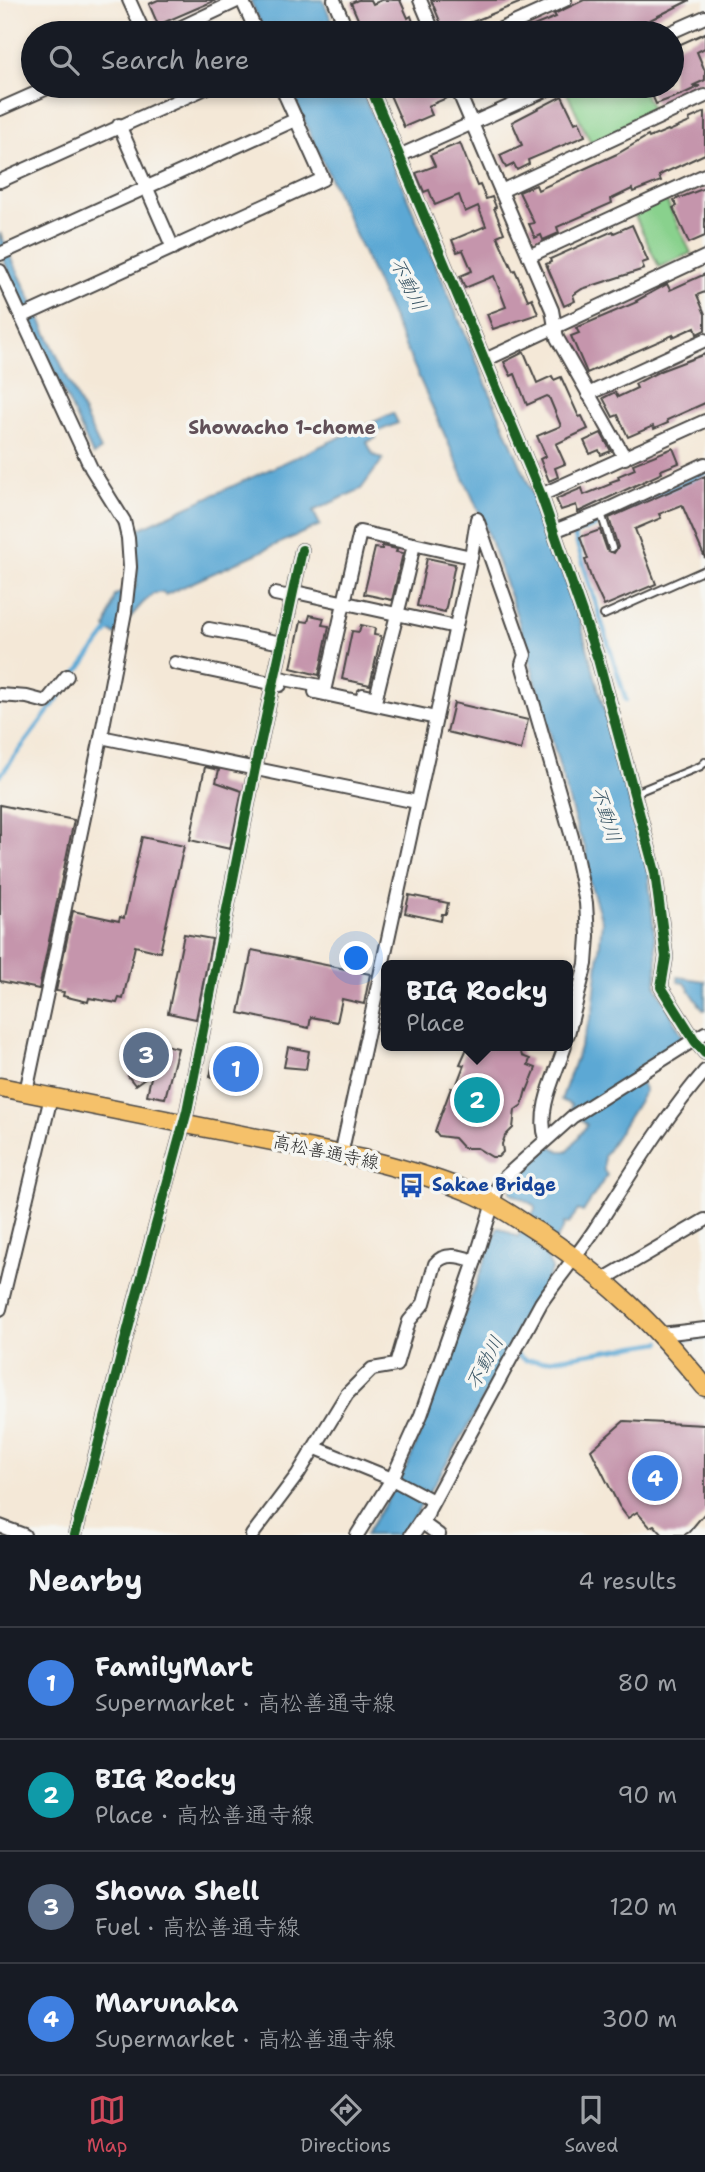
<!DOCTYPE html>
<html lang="en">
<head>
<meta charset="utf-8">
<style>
	body { margin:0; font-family:"Shantell Sans","Klee One",sans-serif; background:#242831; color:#f1f3f6 }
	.you { position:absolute; left:357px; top:959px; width:24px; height:24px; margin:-18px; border:5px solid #fff; border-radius:50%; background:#1a73e8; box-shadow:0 0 0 10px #1a73e833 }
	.badge { display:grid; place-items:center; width:46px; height:46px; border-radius:50%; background:#d1495b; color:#fff; font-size:23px; font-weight:700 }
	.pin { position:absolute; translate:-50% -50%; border:4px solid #fff; box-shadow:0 2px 7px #0006 }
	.popup { position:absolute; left:381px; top:960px; width:192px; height:91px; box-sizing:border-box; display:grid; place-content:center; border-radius:10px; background:#171b24; filter:drop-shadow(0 2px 5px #0005); font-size:23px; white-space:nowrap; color:#9ea1a6 }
	.popup b { font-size:26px; color:#f1f3f6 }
	.popup::after { content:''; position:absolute; left:50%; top:100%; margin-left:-14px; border:14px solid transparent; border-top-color:#171b24 }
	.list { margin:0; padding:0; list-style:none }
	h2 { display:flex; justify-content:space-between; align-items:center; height:91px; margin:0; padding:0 28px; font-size:30px }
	h2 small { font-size:23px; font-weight:400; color:#9ea1a6 }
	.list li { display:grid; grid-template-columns:46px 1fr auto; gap:21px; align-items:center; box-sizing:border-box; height:112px; padding:0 28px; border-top:2px solid #363941 }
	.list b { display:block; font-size:26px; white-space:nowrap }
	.list p { margin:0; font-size:23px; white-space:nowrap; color:#9ea1a6 }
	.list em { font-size:23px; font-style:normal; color:#9ea1a6 }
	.icon { flex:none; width:38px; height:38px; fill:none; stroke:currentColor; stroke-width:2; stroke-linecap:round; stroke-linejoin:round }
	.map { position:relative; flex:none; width:705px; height:1535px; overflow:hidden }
	.search { position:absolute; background:#171b24; box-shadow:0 4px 10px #0003; left:21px; right:21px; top:21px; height:77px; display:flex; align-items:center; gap:18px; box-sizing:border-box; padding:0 24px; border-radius:38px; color:#9ea1a6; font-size:26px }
	.sheet { height:539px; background:#171b24 }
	nav { display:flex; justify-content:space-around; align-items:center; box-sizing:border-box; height:98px; border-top:2px solid #363941; background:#171b24; font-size:19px; color:#9ea1a6 }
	nav a { display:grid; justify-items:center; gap:4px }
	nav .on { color:#d1495b }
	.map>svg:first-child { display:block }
	.green { fill:#89d18d; stroke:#5a7e5c; stroke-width:2 }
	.water { fill:#5ba8d4; stroke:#436a80; stroke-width:2 }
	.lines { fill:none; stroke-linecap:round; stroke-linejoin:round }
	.stream { stroke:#5ba8d4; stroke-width:4.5 }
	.building { fill:#c595ac }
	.service-casing { stroke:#494745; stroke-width:10 }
	.minor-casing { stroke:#494745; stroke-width:16 }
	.tertiary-casing { stroke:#494745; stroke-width:18 }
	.primary-casing { stroke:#494745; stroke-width:21 }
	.service { stroke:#fff; stroke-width:6 }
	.minor { stroke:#fff; stroke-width:12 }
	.tertiary { stroke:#fff; stroke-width:14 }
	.primary { stroke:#f5c16b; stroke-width:18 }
	.cycleway-casing { stroke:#f6f6f2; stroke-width:15 }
	.cycleway { stroke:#1b5e20; stroke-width:10 }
	.labels { text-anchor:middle; stroke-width:7; stroke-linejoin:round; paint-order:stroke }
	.street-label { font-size:18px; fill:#2b2b2b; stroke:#f6f6f2 }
	.transit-label { font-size:18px; font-weight:bold; fill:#164399; stroke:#f6f6f2; text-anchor:start }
	.water-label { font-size:19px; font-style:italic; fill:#3c5766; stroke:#f6f6f2 }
	.neighbourhood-label { font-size:19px; font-weight:bold; fill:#615058; stroke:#f6f6f2 }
</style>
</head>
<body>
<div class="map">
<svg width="705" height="1535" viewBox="0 0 705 1535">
	<rect width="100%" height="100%" fill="#f6f6f2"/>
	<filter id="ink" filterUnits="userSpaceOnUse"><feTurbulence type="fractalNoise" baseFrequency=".0143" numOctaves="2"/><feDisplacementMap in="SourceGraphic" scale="14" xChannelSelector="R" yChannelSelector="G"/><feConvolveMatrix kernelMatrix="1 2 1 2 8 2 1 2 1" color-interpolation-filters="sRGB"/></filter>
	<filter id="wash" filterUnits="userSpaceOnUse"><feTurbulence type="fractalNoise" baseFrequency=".00686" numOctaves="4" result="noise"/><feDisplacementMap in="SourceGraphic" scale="28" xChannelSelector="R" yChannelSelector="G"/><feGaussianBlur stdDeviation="1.57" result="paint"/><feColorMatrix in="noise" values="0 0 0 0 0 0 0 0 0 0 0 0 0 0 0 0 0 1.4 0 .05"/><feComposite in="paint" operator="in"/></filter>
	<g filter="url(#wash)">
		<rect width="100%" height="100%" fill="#f4e8d7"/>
		<g class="green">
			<polygon points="578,86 641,86 655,115 591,143 566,91"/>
			<polygon points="666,200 691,253 659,267 634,214"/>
		</g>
		<g class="water">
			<polygon points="250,0 323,0 337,33 265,33"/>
			<path d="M289,86H360L532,492L578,614L648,870L657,961L656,986L684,1039L635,1070L645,1091L604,1156V1171L607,1175L583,1212L578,1210L569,1224L564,1223L563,1229L546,1256L552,1269C506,1358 457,1453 401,1535H365C388,1498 414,1463 424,1419L498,1227L518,1237L535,1210V1206L510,1192L518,1174L551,1146L560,1151H568L587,1125L570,1111L572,1105L561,1100L593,1011L602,921L589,880L586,849L578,832L518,619L484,523Z"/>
			<polygon points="0,233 101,450 93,455 0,252"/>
			<polygon points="393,413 398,423 374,433 376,438 367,442 373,455 383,459 361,489 313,511 320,525 165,595 163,592 153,594 142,604 115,635 106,628 115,595 136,587 137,564 134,531"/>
			<polygon points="678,977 705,981 705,1010 703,1010 685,983 678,982"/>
		</g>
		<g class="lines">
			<g class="stream">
				<polyline points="616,512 705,473"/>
				<polyline points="598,521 595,526 574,534 626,700"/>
				<polyline points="0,776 112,626"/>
				<polyline points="673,1341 705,1338"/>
				<polyline points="515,1354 525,1360 542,1361 661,1342"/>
			</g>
		</g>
		<g id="blocks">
			<g class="building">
				<polygon points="158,0 216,0 158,25 149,4"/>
				<polygon points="358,0 371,0 373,4 382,0 400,0 408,18 411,16 415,28 411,29 413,33 394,33 391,27 378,33 364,33 351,3"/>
				<polygon points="431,0 524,0 524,1 445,33"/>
				<polygon points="584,0 690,0 634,28 632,23 608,33 516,33 556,17 554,14"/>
				<polygon points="705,33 705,48 697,52 705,71 705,80 692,86 700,86 683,94 656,104 648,86 672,86 672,48"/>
				<polygon points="386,86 444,86 449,97 428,106 432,115 404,127"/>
				<polygon points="562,96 575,123 579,121 585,136 528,160 529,164 517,170 514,164 506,168 500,155 522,145 512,122"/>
				<polygon points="705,112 705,154 664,173 659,176 661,181 633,192 632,189 611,199 612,203 557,227 559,233 543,240 541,235 535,238 529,224 534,223 519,192 536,185 538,190 617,154 648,136 649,138 668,130 669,131 690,122 689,119"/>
				<polygon points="460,143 477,186 480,185 486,199 492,197 496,207 494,208 504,233 497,236 513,271 515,270 528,300 532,298 538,314 493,329 487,314 506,307 494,276 465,288 460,276 472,271 463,250 457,252 452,240 486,226 478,206 465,212 459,195 435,205 429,190 424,192 416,173 435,166 430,155"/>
				<polygon points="705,188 705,236 689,243 673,208 677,206 674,200"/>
				<polygon points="632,225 648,261 642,263 644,269 582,289 573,295 575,301 564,306 546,264 551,262 550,259 613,231 614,233"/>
				<polygon points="705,274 705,292 697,295 705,314 705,330 697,334 695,327 673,337 673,335 587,373 571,336 579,333 576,328 637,302 636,301 667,284 670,290"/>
				<polygon points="524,352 537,383 552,376 554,380 561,377 579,417 582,416 588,429 556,444 565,464 555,468 558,477 549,481 540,459 546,456 537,436 561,426 549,397 547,396 527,405 515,374 511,376 504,362"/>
				<polygon points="705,354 705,403 667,420 668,423 654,429 653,426 628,437 618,415 613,417 603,398 615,392 618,397 637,388 635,384 660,371"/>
				<polygon points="601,433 611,451 601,455 599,450 590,454 584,441"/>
				<polygon points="673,448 679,463 661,470 662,473 578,512 576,505 561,510 556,499 582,488 584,495 611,484 610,482 619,479 618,476 635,469 633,464"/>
				<polygon points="705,476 705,558 682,505 659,514 661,518 635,529 656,584 604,606 592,580 585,560 588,559 580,537 600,530 607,550 614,553 618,547 609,518"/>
				<polygon points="382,546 397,549 396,552 403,553 392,600 364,594 375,548 382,549"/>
				<polygon points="427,558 455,564 445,612 417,606"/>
				<polygon points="310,615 324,618 322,625 329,626 319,675 291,668 301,621 308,622"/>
				<polygon points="361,625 375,628 374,635 381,636 370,685 342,679 352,631 359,632"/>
				<polygon points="454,703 528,720 521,750 447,732"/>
				<polygon points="205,767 219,770 216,782 242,791 230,849 190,840"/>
				<polygon points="0,805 74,820 39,989 0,981"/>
				<polygon points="142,837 184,846 160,952 135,946 123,999 119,998 117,1003 89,998 88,1002 63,996 64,992 56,991 73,911 119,921 120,917 124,918"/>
				<polygon points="409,895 448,903 446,914 442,914 441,921 405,913"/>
				<polygon points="184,934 212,939 196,1019 168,1013"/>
				<polygon points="252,950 370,974 364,1004 342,999 337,1022 311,1017 309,1028 239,1013"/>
				<polygon points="137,1039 178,1048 165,1098 147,1095 152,1073 135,1085 128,1076 144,1063 132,1060"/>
				<polygon points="468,1046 519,1046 522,1056 530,1059 528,1065 536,1068 527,1091 526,1090 522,1105 515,1110 513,1128 505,1136 502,1144 503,1152 498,1157 492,1157 477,1148 463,1148 454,1138 439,1136 435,1131 451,1088 455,1089 464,1065 460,1064"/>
				<polygon points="288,1047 309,1051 306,1069 284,1067"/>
				<polygon points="214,1059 255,1068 251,1087 210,1077"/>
				<polygon points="624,1421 705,1425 705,1513 689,1532 684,1535 663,1535 654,1525 650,1527 637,1512 628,1518 619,1506 591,1450"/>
			</g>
		</g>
	</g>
	<g filter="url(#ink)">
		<use href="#blocks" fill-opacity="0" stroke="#494745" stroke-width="2"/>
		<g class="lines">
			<defs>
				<g id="service">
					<polyline points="601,513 612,548"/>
					<polyline points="604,615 705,570"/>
					<polyline points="635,793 701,766 705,762"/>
				</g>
				<g id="minor">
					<polyline points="129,0 144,33"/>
					<polyline points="242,0 257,33"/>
					<polyline points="334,0 348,33"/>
					<polyline points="420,0 434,33"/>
					<polyline points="169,33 239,0"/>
					<polyline points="492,33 565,0"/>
					<polyline points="669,33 705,17"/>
					<polyline points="370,86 541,495 598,659 655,872 666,957 661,987 695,1041 705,1053"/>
					<polyline points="456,86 552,310 557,338 625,458"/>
					<polyline points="0,109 52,86"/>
					<polyline points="119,125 173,248"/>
					<polyline points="399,156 555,86"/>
					<polyline points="0,181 210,86"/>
					<polyline points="501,191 705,96"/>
					<polyline points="0,254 297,119"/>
					<polyline points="529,256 705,175"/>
					<polyline points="0,271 91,468 124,521 128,538 130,567 125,612 101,737 26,1092"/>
					<polyline points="21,317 323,179 281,86"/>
					<polyline points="485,360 705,257"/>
					<polyline points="588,394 705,340"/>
					<polyline points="541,495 705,421"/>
					<polyline points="478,522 525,655 522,664 572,837 586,903 588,936 586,964 568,1034"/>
					<polyline points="554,531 600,513 705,464"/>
					<polyline points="275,594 285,596 300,593 456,627"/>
					<polyline points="209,629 282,643"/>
					<polyline points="175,663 280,685"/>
					<polyline points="275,677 325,687 360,532 471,557"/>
					<polyline points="315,692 436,718"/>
					<polyline points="0,695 27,697 46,702 67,676"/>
					<path d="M363,695L376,698C388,646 403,596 414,544"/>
					<polyline points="101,737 417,802"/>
					<path d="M546,1139C536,1110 556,1074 565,1046"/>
					<polyline points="341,1155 471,557 477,519"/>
					<polyline points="604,1279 705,1220"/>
					<polyline points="0,1309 51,1097"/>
					<polyline points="661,1334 705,1329"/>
					<polyline points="316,1448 392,1479 433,1501"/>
					<path d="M427,1513L541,1303C558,1278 578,1255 595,1229C630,1176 663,1119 705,1071"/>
					<polyline points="421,1522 439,1535"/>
					<polyline points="0,1526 24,1535"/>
					<polyline points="75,1535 135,1302 187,1111 255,768 302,550"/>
					<path d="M252,1535L298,1474L347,1394L372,1369L396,1365L409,1321L424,1303L435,1264C445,1251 462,1257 475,1261L498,1187L505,1177L572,1117L705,1033"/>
					<polyline points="357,1535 392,1479 421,1415 475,1261"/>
				</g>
				<polyline id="tertiary" points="412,1535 427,1513"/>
				<path id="primary" d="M0,1087L368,1160C404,1169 440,1179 474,1194C497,1204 517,1219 538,1232C607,1278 653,1323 705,1387"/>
			</defs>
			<use href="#service" class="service-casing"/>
			<use href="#minor" class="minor-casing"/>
			<use href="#tertiary" class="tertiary-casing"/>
			<use href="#primary" class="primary-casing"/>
			<use href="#service" class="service"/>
			<use href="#minor" class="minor"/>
			<use href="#tertiary" class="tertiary"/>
			<use href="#primary" class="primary"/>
			<defs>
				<g id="cycleway">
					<polyline points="370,86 541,495 598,659 655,872 666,957 661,987 695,1041 705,1053"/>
					<polyline points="75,1535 135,1302 187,1111 255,768 302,550"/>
				</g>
			</defs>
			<use href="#cycleway" class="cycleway-casing"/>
			<use href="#cycleway" class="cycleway"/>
		</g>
	</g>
	<defs>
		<symbol id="bus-bare" viewBox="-9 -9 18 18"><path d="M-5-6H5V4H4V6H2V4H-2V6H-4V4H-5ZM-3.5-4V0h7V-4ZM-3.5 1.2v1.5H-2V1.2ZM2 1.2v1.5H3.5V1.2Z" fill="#1a4fb4" stroke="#f6f6f2" stroke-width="2.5" paint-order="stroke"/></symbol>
	</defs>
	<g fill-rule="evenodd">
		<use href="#bus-bare" x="394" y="1168" width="35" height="35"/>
	</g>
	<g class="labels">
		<g class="street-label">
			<text transform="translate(326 1152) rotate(12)" y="6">高松善通寺線</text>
		</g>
		<g class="transit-label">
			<text x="432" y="1191">Sakae Bridge</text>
		</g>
		<g class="water-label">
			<text transform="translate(409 284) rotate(64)" y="7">不動川</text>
			<text transform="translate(607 814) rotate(73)" y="7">不動川</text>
			<text transform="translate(484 1362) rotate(-62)" y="7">不動川</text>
		</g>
		<g class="neighbourhood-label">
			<text x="282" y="434">Showacho 1-chome</text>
		</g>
	</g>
</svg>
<div class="you"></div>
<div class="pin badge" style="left:236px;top:1069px;background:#3f7fe0">1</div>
<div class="pin badge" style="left:477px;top:1100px;background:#0f9aa8">2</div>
<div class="popup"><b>BIG Rocky</b>Place</div>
<div class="pin badge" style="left:146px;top:1055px;background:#5c6f8a">3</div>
<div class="pin badge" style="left:655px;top:1478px;background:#3f7fe0">4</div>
<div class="search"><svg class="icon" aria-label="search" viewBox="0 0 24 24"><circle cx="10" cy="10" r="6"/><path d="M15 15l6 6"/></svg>Search here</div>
</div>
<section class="sheet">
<h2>Nearby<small>4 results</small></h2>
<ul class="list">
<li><span class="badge" style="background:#3f7fe0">1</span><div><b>FamilyMart</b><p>Supermarket · 高松善通寺線</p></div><em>80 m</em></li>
<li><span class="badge" style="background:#0f9aa8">2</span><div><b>BIG Rocky</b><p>Place · 高松善通寺線</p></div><em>90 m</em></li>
<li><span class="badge" style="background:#5c6f8a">3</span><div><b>Showa Shell</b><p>Fuel · 高松善通寺線</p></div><em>120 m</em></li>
<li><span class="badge" style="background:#3f7fe0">4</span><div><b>Marunaka</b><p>Supermarket · 高松善通寺線</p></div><em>300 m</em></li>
</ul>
</section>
<nav>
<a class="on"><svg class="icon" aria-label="map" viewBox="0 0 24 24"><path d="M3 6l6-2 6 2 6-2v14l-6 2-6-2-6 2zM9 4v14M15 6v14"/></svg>Map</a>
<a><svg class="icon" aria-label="directions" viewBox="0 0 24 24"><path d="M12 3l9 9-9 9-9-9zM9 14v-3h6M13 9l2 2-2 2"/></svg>Directions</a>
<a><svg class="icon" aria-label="saved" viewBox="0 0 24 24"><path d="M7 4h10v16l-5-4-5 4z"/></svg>Saved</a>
</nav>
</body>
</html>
